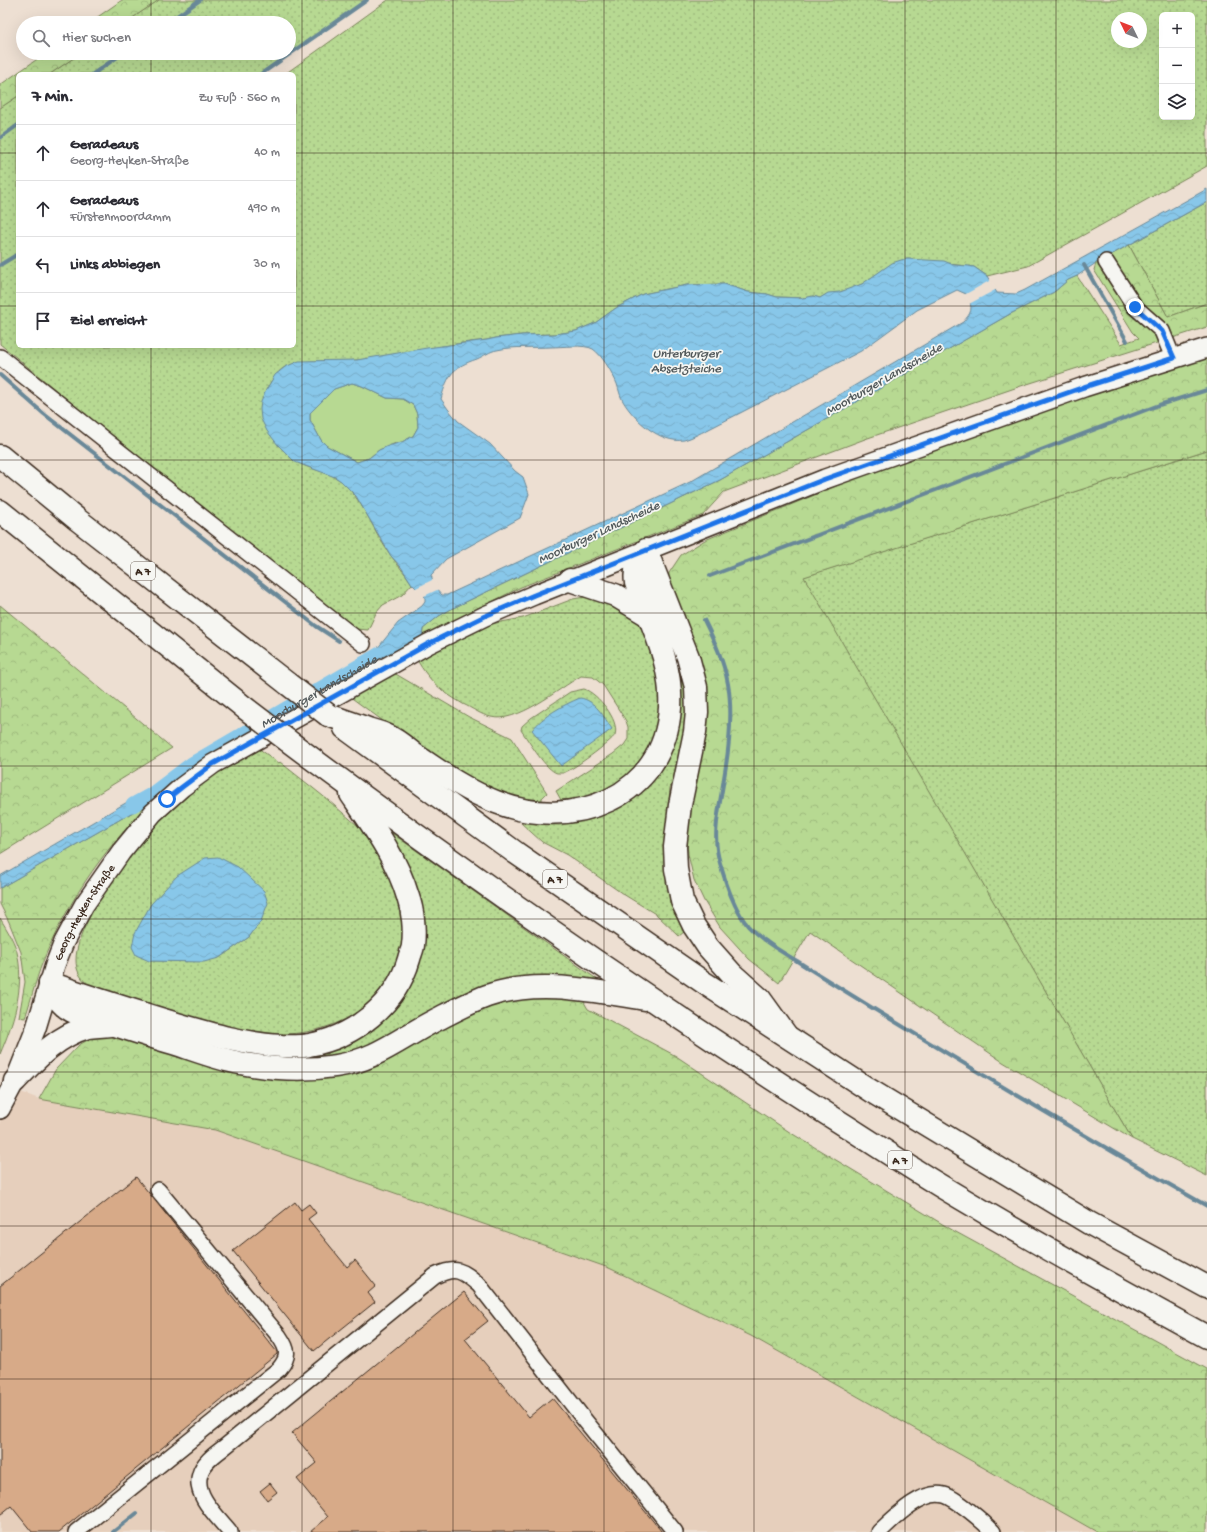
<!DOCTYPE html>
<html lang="de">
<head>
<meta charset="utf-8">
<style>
	body { margin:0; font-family:"Gochi Hand",sans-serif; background:#f7f7f7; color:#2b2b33 }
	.controls { position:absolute; right:12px; top:12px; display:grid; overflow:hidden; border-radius:6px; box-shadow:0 4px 16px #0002 }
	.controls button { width:36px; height:36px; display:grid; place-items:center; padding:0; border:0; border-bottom:1px solid #e1e1e2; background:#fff; color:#2b2b33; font:20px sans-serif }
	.compass { position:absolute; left:1111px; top:12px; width:36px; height:36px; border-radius:50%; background:#fff; box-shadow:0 4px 16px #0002; rotate:313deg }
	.stop { position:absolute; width:12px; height:12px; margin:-9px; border:3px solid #1a73e8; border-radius:50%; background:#fff }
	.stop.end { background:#1a73e8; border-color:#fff; box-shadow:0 1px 4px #0008 }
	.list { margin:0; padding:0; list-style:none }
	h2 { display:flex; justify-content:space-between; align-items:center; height:52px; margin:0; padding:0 16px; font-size:17px }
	h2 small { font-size:13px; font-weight:400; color:#7c7c81 }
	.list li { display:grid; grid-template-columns:26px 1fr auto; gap:12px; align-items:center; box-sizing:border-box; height:56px; padding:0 16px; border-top:1px solid #e1e1e2 }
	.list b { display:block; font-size:15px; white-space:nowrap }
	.list p { margin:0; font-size:13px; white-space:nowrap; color:#7c7c81 }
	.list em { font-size:13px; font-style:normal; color:#7c7c81 }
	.icon { flex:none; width:22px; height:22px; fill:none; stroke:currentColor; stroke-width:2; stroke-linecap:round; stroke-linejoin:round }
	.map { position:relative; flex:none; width:1207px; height:1532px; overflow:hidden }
	.search { position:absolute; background:#fff; box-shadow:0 4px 16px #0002; left:16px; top:16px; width:280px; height:44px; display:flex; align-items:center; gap:10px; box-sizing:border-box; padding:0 14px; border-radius:22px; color:#7c7c81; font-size:15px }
	.panel { position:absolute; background:#fff; box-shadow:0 4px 16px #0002; left:16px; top:72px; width:280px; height:276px; border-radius:6px }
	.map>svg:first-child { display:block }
	.built { fill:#e6cfbc }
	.grass { fill:url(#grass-dots); stroke:#798258; fill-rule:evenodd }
	.forest { fill:url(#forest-crowns); stroke:#798258 }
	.park { fill:#b7d992; stroke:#798258 }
	.water { fill:url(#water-waves); stroke:#698898; fill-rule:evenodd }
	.pier { fill:#eddfd2 }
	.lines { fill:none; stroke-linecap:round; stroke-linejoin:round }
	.stream { stroke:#698898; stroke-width:4 }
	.canal { stroke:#88c7e9; stroke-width:15 }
	.building { fill:#d7aa88; stroke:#3b2a1e }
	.minor-casing { stroke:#3b2a1e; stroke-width:18 }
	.major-casing { stroke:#3b2a1e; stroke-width:22 }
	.highway-casing { stroke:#3b2a1e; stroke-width:25 }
	.minor { stroke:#f6f6f2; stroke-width:15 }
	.major { stroke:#f6f6f2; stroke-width:19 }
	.highway { stroke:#f6f6f2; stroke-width:22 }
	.highway-bridge-casing { stroke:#3b2a1e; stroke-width:25; stroke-linecap:butt }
	.highway-bridge { stroke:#f6f6f2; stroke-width:22 }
	.route { stroke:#1a73e8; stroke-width:5 }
	.grid { fill:none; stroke:#3b2a1e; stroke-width:1; stroke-opacity:0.55 }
	.labels { text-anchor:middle; stroke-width:3.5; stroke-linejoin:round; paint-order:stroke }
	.shield { fill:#f6f6f2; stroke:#73675e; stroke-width:1 }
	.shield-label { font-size:11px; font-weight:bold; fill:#3b2a1e }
	.street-label { font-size:12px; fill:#3b2a1e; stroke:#f6f6f2 }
	.water-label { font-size:13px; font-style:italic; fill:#52595b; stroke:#f6f6f2 }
</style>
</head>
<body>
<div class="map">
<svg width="1207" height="1532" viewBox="0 0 1207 1532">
	<defs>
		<pattern id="grass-dots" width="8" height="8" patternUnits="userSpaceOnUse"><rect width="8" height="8" fill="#b7d992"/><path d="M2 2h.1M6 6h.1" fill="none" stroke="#9eba7d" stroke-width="1.8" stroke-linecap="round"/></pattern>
		<pattern id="forest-crowns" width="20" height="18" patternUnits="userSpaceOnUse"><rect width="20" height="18" fill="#b7d992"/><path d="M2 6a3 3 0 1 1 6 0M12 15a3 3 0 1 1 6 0" fill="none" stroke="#9eba7d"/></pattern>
		<pattern id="water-waves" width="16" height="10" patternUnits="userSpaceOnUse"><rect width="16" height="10" fill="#88c7e9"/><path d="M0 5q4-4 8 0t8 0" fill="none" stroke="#76abc7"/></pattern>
	</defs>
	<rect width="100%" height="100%" fill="#eddfd2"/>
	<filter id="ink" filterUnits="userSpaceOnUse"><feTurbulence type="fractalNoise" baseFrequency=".025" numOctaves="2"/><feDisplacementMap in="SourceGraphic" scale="8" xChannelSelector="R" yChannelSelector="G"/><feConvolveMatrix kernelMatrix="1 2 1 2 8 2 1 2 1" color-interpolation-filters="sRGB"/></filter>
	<g filter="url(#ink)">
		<polygon class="built" points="0,1084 39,1099 215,1130 609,1268 751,1336 1097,1532 0,1532"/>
		<g class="grass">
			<polygon points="159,0 367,0 261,74 50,74 81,53 289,53 289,23 125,23"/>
			<path d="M388,0H1207V166L1028,266L987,276L974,267L908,259C890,261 878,275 862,284C855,287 848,290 841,292C833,294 828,293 820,298L813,296L803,298L777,297L767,294L748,292L724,284L687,285L643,294L616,308L595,323L576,331L555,334L522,335L496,338L487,340C443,344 401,356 357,360C334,363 307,357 285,367C276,372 271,382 266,390L289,456C302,470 326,469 341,481C362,499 371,525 385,547C393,560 404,571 412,584L402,595L383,605L376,613L368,630L356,629C236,536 117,441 0,344V108L18,96V346H294V74H285ZM1162,15H1192V117H1162ZM1117,18H1141V42H1117Z"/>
			<polygon points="1207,202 1207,303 1168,317 1129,245"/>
			<polygon points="1207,450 1207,1176 1132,1139 803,577"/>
			<path d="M585,597H594L609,600L635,617L642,625L659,669V725L646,755L622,780L606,789L576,799L561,800L556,791L613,754L624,745L628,739V727L626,721L603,685L593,677L581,676C558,689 517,724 491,717C481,715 472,708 463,704C441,691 430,682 417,660L485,625L523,618L573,599Z"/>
			<polygon points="665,635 681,659 690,706 679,760 670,788 665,845 688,932 684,932 679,936 657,915 623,894 567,855 542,842 521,823 559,825 581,822 600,817 617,807 666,751"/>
			<polygon points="394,673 469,717 512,738 547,793 542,798 542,802 523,799 492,789 435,759 349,696"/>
			<path d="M584,689C597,693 620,720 615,735C611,742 571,771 563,773C563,773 557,773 557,773C546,770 530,743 523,733L521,730L522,726L531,718L570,692Z"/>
			<path d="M258,748L279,763L280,762C301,779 323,795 343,813C349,818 356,824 361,829C386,859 414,911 402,951C398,966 389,981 379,993C356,1020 318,1034 282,1034C273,1034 264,1032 255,1031C197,1023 142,1003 87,984C80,977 76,970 76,960C76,916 149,827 182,798C206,778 232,763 258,748ZM261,921L249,937L219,958L176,961H149Z"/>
			<polygon points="389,831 605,985 543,977 530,977 508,979 483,986 373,1044 348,1053 294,1061 238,1054 95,1006 329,1044 415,965"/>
		</g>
		<g class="forest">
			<polygon points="122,0 159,0 125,23 89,23"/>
			<polygon points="46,53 81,53 50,74 18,74 18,96 0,108 0,85"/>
			<polygon points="1129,245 1168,317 1207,303 1207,327 1021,386 865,439 724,492 703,515 521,587 422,637 423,629 439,616 453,608 720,480 1010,314 1054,292 1068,280 1077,276 1121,344 1139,338 1133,332 1094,270 1096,263"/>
			<polygon points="1207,356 1207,450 804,577 1132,1139 1003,1062 810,931 779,983 749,959 720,927 704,901 694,880 688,854 685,819 705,713 668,585 669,573 681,555 705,540 895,462 1037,410"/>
			<polygon points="0,605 172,748 0,854"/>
			<path d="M154,800C107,845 72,894 46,954C37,974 32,997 25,1018L19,1017L25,982L21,952L9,922L0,904V888Z"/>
			<path d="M0,918C7,930 16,943 18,957C24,990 13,1024 0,1054Z"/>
			<polygon points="504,996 581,997 588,1009 676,1056 791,1133 954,1231 1207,1369 1207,1532 1097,1532 751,1336 609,1268 215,1130 39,1099 56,1069 79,1045 96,1035 117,1037 312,1077"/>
		</g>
		<polygon class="park" points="352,383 362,386 387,398 403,399 413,405 417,414 418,427 413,436 402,442 396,443 379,450 369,458 357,462 327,446 321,440 310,420 310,413 334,389"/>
		<g class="water">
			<path d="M1207,189V202L1096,263L1077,276L1068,280L1054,292L1010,314L720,480L453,608L439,616L423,629L422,637L366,669L361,659L376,650L398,623L422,606L425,602V597L412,584L401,567L391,556L356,496L341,481L335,477L295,462L278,445L267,431L261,419L260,409L261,402L266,390L275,375L285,367L299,361L357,360L427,348L487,340L496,338L522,335L555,334L576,331L595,323L616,308L643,294L687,285L724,284L748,292L767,294L777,297L803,298L813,296L820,298L828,293L840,292L862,284L892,263L901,260L908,259L944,261L954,265L969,266L974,267L987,276L997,293L1016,294L1025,290ZM957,290L966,294C973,308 973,311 963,322L690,482L447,595H442L435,587L431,575L446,559L520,518L529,494L523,477L515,471L490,444L458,421L448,409L441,399C448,374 453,367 477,359C484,356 490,351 497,350C514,346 534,348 551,347C562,347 584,344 593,349C602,355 613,374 617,384C619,390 620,396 623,401C634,420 661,444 684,440C692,438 700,433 707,430L861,351L917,310ZM352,383L362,386L387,398L403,399L413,405L417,414L418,427L413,436L402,442L388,446L379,450L369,458L357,462L327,446L321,440L310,420V413L334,389Z"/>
			<path d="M580,698C595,700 604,717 612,729L561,766L532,730C543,716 563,705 580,698Z"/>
			<polygon points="148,790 154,800 0,888 0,876"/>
			<polygon points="218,857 238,867 264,891 268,903 261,921 249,937 219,958 204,962 149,961 136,955 132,947 135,933 151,904 177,876 205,858"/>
		</g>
		<g class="pier">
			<polygon points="991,280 997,289 969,304 964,295"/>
			<polygon points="434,579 439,589 422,597 414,589"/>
		</g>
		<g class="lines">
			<g class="stream">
				<polyline points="167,23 200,0"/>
				<polyline points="93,74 123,53"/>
				<polyline points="261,74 367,0"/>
				<polyline points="0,138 18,125"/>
				<polyline points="0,265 18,254"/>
				<polyline points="1084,265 1127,341"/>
				<polyline points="0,375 44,414 316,626 339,641"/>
				<polyline points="710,576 1159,405 1207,390"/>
				<path d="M704,620C714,640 724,661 728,684C733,713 729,749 724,778C720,806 711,835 720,863C726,884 734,909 748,926C760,939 781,952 797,961C822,977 848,993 874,1009C984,1076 1094,1142 1207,1206"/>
				<polyline points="113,1532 137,1513"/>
			</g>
			<path class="canal" id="s1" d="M133,805L151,795L192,764L380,654"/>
		</g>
		<g class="building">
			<polygon points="136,1177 277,1352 277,1354 59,1532 32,1532 11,1506 0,1515 0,1286"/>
			<polygon points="295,1202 301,1210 309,1204 316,1213 308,1219 347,1267 355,1260 376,1286 368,1293 375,1302 314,1351 233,1251"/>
			<polygon points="464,1292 488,1321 465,1339 529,1417 552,1398 662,1532 310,1532 328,1517 297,1479 317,1463 292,1433"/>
			<polygon points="270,1483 277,1492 267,1500 260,1491"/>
		</g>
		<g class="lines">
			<defs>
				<g id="minor">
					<polyline points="1106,262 1135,307 1162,331 1173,358"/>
					<polyline points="0,357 363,644"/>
					<path d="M76,1532L279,1369C290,1356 288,1349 279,1336L158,1190"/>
					<path d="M230,1532C218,1517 193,1495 200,1474C203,1463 214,1455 222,1449L435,1276C456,1266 462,1270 479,1285L583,1418L675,1532"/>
					<path d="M879,1532C894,1518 922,1489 944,1495C956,1498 985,1523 993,1532"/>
				</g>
				<g id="major">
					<path id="s2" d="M0,1109L15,1081L36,1028L55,965L64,942L84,905L121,852L153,813L182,787L213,764L428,644L485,616L534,595L825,479L1084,387L1207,348"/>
				</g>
				<g id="highway">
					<polyline points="0,456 78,520 288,684"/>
					<polyline points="0,511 245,708"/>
					<polyline points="570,580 615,595 648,615"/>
					<path d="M328,715C342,720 355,724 368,729C375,731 383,733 388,736C399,741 408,750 418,757C443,774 467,791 496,802C572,832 664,798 670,708C673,664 651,623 636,583C634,570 637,560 646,550L688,657L696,687L697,712L695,732L680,805L675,847L676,869L682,901L694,926L708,947L732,974L760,999L786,1035"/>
					<polyline points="345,728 516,853 706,984 871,1091 1089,1223 1207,1287"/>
					<path d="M287,740C462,871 642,996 827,1114C864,1137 901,1162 939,1185C1027,1238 1117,1288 1207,1337"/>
					<path d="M50,983C55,995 60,1005 72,1011C106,1022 139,1033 173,1043C195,1050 217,1059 240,1063C272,1069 304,1071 336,1066C375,1060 398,1040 432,1022C450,1013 468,1003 487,996C537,978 594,991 645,999"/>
					<path d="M50,983C89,997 128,1009 167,1021C205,1032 243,1044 282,1046C291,1046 301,1047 309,1045C355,1037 396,1004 409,959C410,954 413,949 413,945C415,930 413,911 408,897C397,859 373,826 351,794"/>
					<path d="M15,1081C36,1059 57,1036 88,1027C95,1026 102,1026 110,1025"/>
				</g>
			</defs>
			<use href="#minor" class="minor-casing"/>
			<use href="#major" class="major-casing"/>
			<use href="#highway" class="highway-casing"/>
			<use href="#minor" class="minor"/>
			<use href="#major" class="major"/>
			<use href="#highway" class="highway"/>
			<defs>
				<g id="highway-bridge">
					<polyline points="288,684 328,715"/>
					<polyline points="245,708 287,740"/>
				</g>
			</defs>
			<use href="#highway-bridge" class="highway-bridge-casing"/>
			<use href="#highway-bridge" class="highway-bridge"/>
		</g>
	</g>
	<g class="lines" filter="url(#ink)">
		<polyline class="route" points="167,799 182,787 213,764 428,644 485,616 534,595 825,479 1084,387 1174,358 1162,331 1135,307"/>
	</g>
	<path class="grid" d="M151,0V23M302,0V1532M453,0V1532M604,0V1532M754,0V1532M905,0V1532M1056,0V1532M151,53V74M0,153H18M294,153H1207M0,306H18M294,306H1207M151,346V1532M0,460H1207M0,613H1207M0,766H1207M0,919H1207M0,1072H1207M0,1226H1207M0,1379H1207"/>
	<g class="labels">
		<g class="shield">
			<rect x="131" y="562" width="24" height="18" rx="3"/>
			<rect x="543" y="870" width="24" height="18" rx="3"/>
			<rect x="888" y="1151" width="24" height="18" rx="3"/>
		</g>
		<g class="shield-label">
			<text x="143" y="575">A 7</text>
			<text x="555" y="883">A 7</text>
			<text x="900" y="1164">A 7</text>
		</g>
		<g class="street-label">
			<text dy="4" stroke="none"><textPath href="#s2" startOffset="215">Georg-Heyken-Straße</textPath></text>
		</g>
		<g class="water-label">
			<text x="686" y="357">Unterburger<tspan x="686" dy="15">Absetzteiche</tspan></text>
			<text transform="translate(883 378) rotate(-30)" y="5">Moorburger Landscheide</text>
			<text transform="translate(598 531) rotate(-25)" y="5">Moorburger Landscheide</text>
			<text dy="5" stroke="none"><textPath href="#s1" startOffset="218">Moorburger Landscheide</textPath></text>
		</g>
	</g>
</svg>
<div class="controls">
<button>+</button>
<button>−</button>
<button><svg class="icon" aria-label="layers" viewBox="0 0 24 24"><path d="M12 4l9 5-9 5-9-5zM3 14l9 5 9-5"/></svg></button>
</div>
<svg class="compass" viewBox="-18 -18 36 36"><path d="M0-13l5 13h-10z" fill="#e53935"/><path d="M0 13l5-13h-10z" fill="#7c7c81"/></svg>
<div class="stop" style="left:167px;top:799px"></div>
<div class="stop end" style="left:1135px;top:307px"></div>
<div class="search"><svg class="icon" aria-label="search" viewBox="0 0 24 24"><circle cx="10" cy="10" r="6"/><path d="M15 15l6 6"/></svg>Hier suchen</div>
<section class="panel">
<h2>7 Min.<small>Zu Fuß · 560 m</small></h2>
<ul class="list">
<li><svg class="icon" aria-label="ahead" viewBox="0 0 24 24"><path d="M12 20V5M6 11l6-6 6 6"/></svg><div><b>Geradeaus</b><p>Georg-Heyken-Straße</p></div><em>40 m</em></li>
<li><svg class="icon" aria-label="ahead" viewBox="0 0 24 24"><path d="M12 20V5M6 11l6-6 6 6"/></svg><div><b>Geradeaus</b><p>Fürstenmoordamm</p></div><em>490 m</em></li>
<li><svg class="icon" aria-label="left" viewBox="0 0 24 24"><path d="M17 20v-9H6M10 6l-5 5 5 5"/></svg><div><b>Links abbiegen</b></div><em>30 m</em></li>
<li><svg class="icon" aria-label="arrive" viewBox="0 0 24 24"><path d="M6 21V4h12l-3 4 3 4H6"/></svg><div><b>Ziel erreicht</b></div></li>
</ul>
</section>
</div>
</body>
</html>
